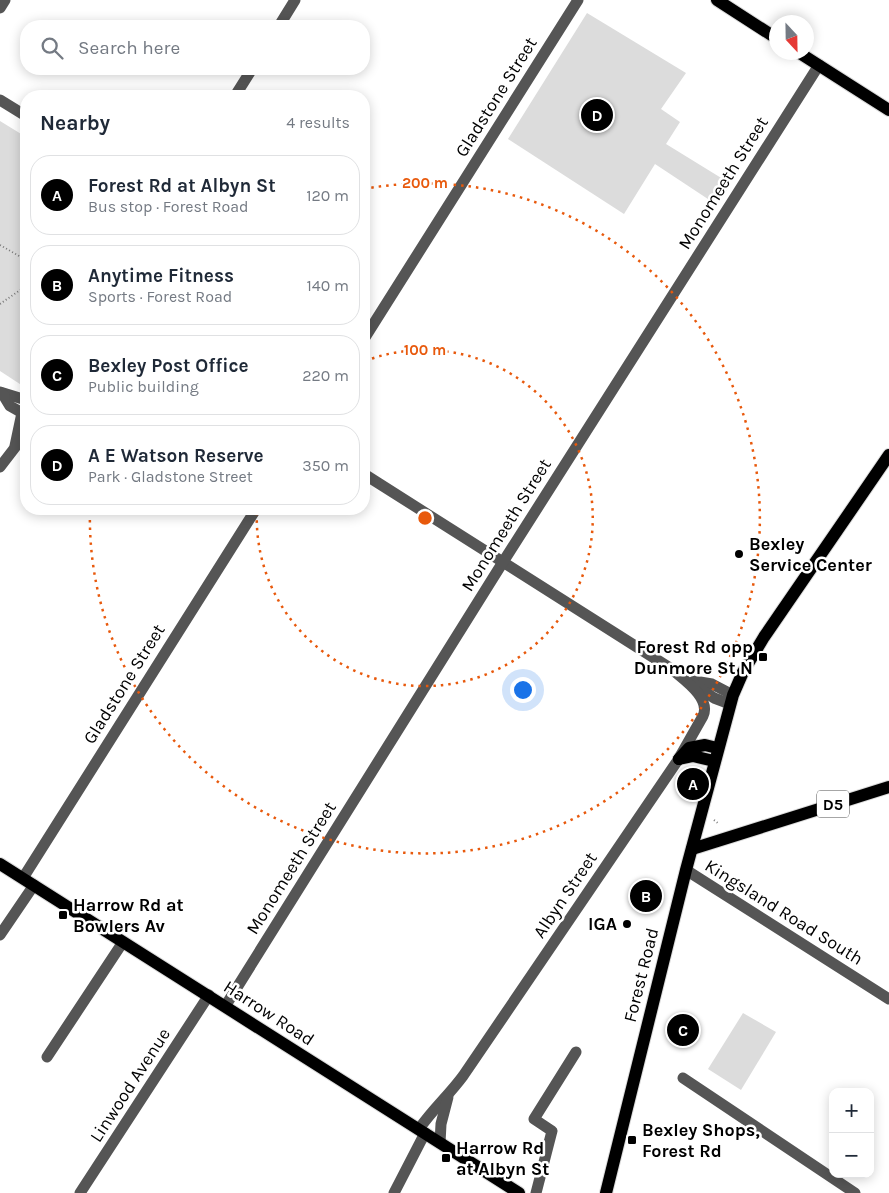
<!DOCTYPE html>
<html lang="en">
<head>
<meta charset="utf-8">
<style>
	body { margin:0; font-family:Karla,sans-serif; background:#f2f2f3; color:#1f2937 }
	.controls { position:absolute; right:15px; bottom:15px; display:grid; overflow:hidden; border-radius:10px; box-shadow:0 2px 12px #0003 }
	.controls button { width:45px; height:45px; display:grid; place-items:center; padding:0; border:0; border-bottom:1px solid #e0e1e3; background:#fff; color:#1f2937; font:25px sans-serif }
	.compass { position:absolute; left:769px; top:15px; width:45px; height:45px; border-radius:50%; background:#fff; box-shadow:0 2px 12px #0003; rotate:158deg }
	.you { position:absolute; left:522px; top:689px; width:18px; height:18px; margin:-12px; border:4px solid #fff; border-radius:50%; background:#1a73e8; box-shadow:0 0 0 8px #1a73e833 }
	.badge { display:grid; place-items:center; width:32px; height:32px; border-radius:50%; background:#000; color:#fff; font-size:16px; font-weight:700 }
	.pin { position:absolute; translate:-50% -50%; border:2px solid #fff; box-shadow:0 1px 5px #0006 }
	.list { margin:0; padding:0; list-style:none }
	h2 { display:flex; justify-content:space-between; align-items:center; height:65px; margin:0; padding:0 20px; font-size:21px }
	h2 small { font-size:16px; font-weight:400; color:#747a83 }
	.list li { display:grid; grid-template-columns:32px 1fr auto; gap:15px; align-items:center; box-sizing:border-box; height:80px; margin:0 10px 10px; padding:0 10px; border:1px solid #e0e1e3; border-radius:20px }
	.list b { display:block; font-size:19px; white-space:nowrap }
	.list p { margin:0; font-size:16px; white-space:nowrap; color:#747a83 }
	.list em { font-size:16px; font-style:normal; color:#747a83 }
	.icon { flex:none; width:28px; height:28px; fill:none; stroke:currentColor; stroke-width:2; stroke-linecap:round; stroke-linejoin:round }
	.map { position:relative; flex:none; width:889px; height:1193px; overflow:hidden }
	.search { position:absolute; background:#fff; box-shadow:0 2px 12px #0003; left:20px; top:20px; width:350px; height:55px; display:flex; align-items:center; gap:12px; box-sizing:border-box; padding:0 18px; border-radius:20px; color:#747a83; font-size:19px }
	.panel { position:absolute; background:#fff; box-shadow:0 2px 12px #0003; left:20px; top:90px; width:350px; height:425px; border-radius:20px }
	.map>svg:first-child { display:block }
	.green { fill:#dcdcdc }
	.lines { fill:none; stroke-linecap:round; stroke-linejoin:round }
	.major-casing { stroke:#dbdbdb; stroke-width:14 }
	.path { stroke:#777; stroke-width:2; stroke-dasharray:1 2.5; stroke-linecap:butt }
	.minor { stroke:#555; stroke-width:11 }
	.major { stroke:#000; stroke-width:12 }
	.ring { fill:none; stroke:#e8590c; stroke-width:2.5; stroke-dasharray:2.5 5 }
	.poi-dot { fill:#000; stroke:#fff; stroke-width:2 }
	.labels { text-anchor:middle; stroke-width:5; stroke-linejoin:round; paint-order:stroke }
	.shield { fill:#fff; stroke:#4c4c4c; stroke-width:1 }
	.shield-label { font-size:16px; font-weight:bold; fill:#000 }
	.street-label { font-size:18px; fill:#000; stroke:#fff }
	.poi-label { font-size:18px; font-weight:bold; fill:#000; stroke:#fff; text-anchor:start }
	.centre { fill:#e8590c; stroke:#fff; stroke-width:2.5 }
	.ring-label { font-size:15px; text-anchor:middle; font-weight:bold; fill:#e8590c; stroke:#fff; stroke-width:5; stroke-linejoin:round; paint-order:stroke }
</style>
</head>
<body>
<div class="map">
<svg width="889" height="1193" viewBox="0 0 889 1193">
	<rect width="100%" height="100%" fill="#fff"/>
	<g class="green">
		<polygon points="587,13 686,73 661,109 680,122 666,144 731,184 717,205 655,164 624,214 508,139"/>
		<polygon points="0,121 26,137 26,388 0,371"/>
		<polygon points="743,1013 776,1032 741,1090 708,1069"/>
	</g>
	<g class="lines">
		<defs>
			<g id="major">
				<polyline points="717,0 776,38"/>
				<polyline points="798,52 889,110"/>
				<polyline points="679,759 689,748 705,745 717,748"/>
				<polyline points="679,759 693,756 714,761"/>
				<polyline points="692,849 889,787"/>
				<polyline points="0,864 519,1193"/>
				<polyline points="606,1193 686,870 733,695 743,672 764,637 889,455"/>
			</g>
		</defs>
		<use href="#major" class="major-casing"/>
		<g class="path">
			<polyline points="0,245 26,260"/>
			<polyline points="0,304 26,286"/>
			<polyline points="714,820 719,824"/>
		</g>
		<g class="minor">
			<polyline points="0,8 5,0"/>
			<polyline points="279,26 295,0"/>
			<polyline points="235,96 252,69"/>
			<polyline points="0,100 26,116"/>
			<polyline points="364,339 578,0"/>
			<polyline points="0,392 26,400"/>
			<polyline points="2,393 10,406 26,415"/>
			<polyline points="15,446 22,413 26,406"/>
			<polyline points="0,467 20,441"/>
			<polyline points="364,474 681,675"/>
			<polyline points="694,681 712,684 733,695"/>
			<polyline points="694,684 714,698 730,704"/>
			<polyline points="686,870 889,999"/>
			<polyline points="23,878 256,509"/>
			<polyline points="0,935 34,885"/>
			<polyline points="226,1005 498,570 819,65"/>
			<polyline points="47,1057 123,942"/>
			<polyline points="683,1078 855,1193"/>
			<path d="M419,1129C432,1110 449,1095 463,1076L678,760L703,716C711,699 686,681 674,671"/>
			<polyline points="440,1143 441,1124 448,1097"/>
			<polyline points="80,1193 209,995"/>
			<polyline points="394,1193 425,1133"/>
			<polyline points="536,1193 552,1131 534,1119 576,1052"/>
		</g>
		<use href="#major" class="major"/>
	</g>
	<g class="ring">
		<path d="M365 361A168 168 0 1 1 257 509"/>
		<path d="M364 189A335 335 0 1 1 90 509"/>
	</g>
	<g class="poi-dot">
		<circle cx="739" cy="554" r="5"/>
		<rect x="758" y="652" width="10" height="10" rx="2.5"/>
		<rect x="58" y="910" width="10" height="10" rx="2.5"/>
		<circle cx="627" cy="924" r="5"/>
		<rect x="627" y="1135" width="10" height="10" rx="2.5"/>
		<rect x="441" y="1153" width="10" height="10" rx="2.5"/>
	</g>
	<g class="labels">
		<rect class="shield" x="817" y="790.5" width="32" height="27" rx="4"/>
		<g class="shield-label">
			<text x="833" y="810">D5</text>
		</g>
		<g class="street-label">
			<text transform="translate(496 97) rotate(-58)" y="6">Gladstone Street</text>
			<text transform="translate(723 183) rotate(-58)" y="6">Monomeeth Street</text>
			<text transform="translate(506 525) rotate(-58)" y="6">Monomeeth Street</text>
			<text transform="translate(124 684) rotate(-58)" y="6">Gladstone Street</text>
			<text transform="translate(291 868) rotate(-58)" y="6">Monomeeth Street</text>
			<text transform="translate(565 895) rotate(-56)" y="6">Albyn Street</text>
			<text transform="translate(784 912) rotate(32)" y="6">Kingsland Road South</text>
			<text transform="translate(641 975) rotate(-76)" y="6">Forest Road</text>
			<text transform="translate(269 1013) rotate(33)" y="6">Harrow Road</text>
			<text transform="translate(130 1085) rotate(-57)" y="6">Linwood Avenue</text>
		</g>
		<g class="poi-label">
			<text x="749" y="550">Bexley<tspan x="749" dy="21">Service Center</tspan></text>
			<text x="753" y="653" text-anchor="end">Forest Rd opp<tspan x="753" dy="21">Dunmore St N</tspan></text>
			<text x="73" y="911">Harrow Rd at<tspan x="73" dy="21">Bowlers Av</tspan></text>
			<text x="617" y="930" text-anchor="end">IGA</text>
			<text x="642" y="1136">Bexley Shops,<tspan x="642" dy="21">Forest Rd</tspan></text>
			<text x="456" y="1154">Harrow Rd<tspan x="456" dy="21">at Albyn St</tspan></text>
		</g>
	</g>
	<circle cx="425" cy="518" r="8" class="centre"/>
	<g class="ring-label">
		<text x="425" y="188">200 m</text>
		<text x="425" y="355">100 m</text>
	</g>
</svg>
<div class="controls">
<button>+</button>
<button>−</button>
</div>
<svg class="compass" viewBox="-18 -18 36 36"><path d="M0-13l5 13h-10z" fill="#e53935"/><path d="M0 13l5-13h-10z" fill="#747a83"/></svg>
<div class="you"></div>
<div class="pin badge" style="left:693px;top:784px">A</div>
<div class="pin badge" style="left:646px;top:896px">B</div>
<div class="pin badge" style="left:683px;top:1030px">C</div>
<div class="pin badge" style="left:597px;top:115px">D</div>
<div class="search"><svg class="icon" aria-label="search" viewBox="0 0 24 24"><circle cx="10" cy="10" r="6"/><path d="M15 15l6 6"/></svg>Search here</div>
<section class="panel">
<h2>Nearby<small>4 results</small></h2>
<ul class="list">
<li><span class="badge">A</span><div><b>Forest Rd at Albyn St</b><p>Bus stop · Forest Road</p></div><em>120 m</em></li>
<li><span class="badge">B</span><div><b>Anytime Fitness</b><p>Sports · Forest Road</p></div><em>140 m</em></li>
<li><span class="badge">C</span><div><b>Bexley Post Office</b><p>Public building</p></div><em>220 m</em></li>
<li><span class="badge">D</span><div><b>A E Watson Reserve</b><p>Park · Gladstone Street</p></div><em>350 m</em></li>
</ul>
</section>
</div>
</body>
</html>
